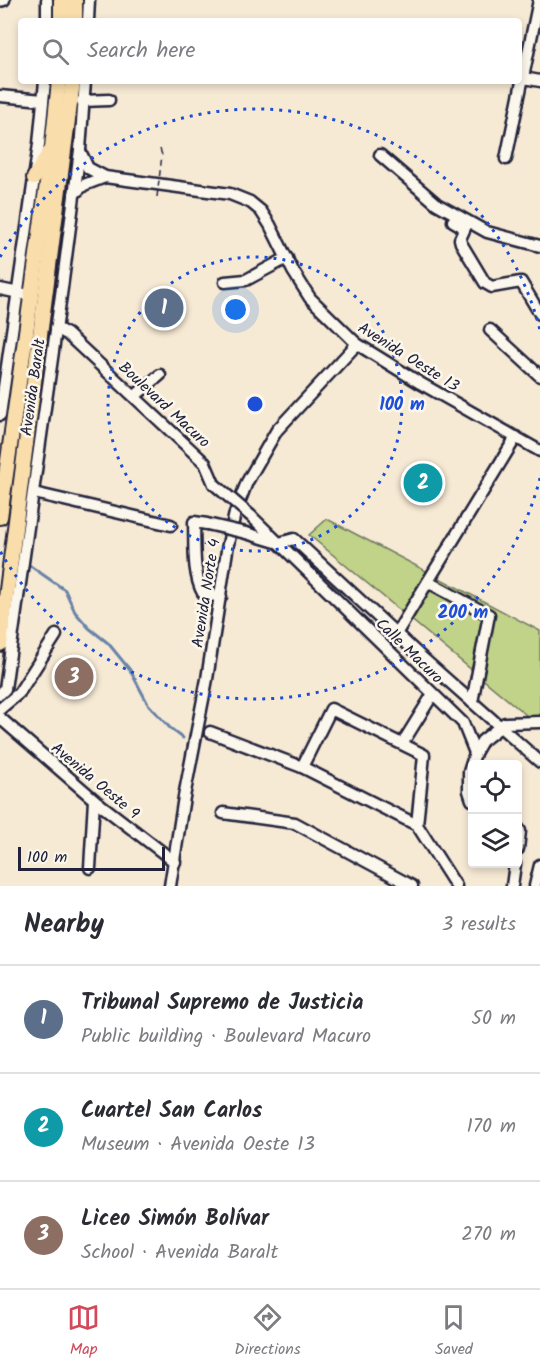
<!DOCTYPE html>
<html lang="en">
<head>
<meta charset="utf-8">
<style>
	body { margin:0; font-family:Kalam,sans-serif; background:#f2f2f3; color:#2b2b33 }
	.controls { position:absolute; right:18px; bottom:18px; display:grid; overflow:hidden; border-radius:6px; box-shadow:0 3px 9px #0003 }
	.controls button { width:54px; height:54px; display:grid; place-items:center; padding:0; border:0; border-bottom:2px solid #e1e1e2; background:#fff; color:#2b2b33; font:30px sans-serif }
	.scale { position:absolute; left:18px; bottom:15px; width:147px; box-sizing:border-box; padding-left:6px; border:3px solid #22223b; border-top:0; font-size:16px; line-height:21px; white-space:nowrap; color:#22223b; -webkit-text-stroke:4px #fbf7ec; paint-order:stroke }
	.you { position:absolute; left:236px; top:310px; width:21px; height:21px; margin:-15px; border:4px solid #fff; border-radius:50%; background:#1a73e8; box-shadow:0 0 0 9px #1a73e833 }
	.badge { display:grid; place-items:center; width:39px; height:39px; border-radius:50%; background:#d1495b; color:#fff; font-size:20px; font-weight:700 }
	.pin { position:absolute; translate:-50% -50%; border:3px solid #fff; box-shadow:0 2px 6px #0006 }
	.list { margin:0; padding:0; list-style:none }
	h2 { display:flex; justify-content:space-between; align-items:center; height:78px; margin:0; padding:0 24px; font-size:26px }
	h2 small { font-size:20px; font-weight:400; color:#7c7c81 }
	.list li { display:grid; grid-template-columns:39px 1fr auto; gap:18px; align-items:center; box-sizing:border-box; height:108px; padding:0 24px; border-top:2px solid #e1e1e2 }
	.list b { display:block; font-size:22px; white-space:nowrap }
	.list p { margin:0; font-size:20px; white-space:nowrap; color:#7c7c81 }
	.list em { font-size:20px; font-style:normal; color:#7c7c81 }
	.icon { flex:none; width:33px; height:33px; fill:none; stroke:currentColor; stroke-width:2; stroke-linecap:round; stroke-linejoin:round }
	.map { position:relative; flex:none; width:540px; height:886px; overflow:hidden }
	.search { position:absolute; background:#fff; box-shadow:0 3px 9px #0003; left:18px; right:18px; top:18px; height:66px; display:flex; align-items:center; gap:15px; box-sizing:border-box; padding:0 21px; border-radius:6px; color:#7c7c81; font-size:22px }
	.sheet { height:402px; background:#fff }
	nav { display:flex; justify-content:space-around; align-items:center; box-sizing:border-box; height:84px; border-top:2px solid #e1e1e2; background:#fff; font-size:16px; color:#7c7c81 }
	nav a { display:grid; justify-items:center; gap:3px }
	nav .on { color:#d1495b }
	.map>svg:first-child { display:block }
	.green { fill:#c0d388; stroke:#717a62; stroke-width:1.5 }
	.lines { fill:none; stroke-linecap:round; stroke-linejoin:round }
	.stream { stroke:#6783a8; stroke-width:3 }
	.minor-casing { stroke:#22223b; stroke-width:15 }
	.major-casing { stroke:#22223b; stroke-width:18 }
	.path { stroke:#22223b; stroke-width:1.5; stroke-dasharray:6 4.5; stroke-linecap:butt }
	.minor { stroke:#fbf7ec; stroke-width:10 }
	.major { stroke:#f9ddab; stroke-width:14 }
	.minor-bridge-casing { stroke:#22223b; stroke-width:15; stroke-linecap:butt }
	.path-bridge { stroke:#22223b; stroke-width:1.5; stroke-dasharray:6 4.5; stroke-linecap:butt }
	.minor-bridge { stroke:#fbf7ec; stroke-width:10 }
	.ring { fill:none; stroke:#1d4ed8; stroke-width:3; stroke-dasharray:3 6 }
	.labels { text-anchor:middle; stroke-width:5; stroke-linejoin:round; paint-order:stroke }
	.street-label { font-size:16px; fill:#22223b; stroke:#fbf7ec }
	.centre { fill:#1d4ed8; stroke:#fbf7ec; stroke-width:3 }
	.ring-label { font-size:18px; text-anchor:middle; font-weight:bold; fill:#1d4ed8; stroke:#fbf7ec; stroke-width:5; stroke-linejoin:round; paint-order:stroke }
</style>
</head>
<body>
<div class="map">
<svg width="540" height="886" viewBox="0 0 540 886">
	<rect width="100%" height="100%" fill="#f7ead5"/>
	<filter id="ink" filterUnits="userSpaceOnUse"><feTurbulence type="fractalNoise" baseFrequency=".0167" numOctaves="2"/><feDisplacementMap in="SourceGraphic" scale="12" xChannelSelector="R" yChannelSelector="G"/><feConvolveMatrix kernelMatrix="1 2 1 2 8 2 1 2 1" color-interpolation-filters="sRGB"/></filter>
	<g filter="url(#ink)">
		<polygon class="green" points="327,519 540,631 540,716 538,725 309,535"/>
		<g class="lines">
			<polyline class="stream" points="26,563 65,590 75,612 89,628 108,643 130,670 148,704 170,728 183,738"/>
			<defs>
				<g id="minor">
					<polyline points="0,1 4,0"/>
					<polyline points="47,21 47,0"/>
					<polyline points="88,21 89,0"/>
					<polyline points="524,78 540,81"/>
					<polyline points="0,96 43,100"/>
					<polyline points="82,101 109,100"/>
					<polyline points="81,153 88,168 105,177 230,194 250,202 261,211 270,225 293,271 310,298 357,344 420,383 540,451"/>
					<polyline points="380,155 437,204 487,232 540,246"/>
					<polyline points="506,159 539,0"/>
					<polyline points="74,194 84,185 105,177"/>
					<polyline points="453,221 465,228 460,239 461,243 485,283 492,287 521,282 540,314"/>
					<polyline points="225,282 246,280 287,258"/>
					<polyline points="0,289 24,294"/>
					<polyline points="56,328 67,334 205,463 214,484"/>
					<polyline points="490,330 540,376"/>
					<polyline points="135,396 160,375"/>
					<polyline points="0,415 39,144 45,81"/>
					<polyline points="34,493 171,525"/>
					<polyline points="251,516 463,723 475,753 469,772 469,791 472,800"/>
					<path d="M207,524L194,522C195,544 192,573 203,593L221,597"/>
					<polyline points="246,533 276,542"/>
					<polyline points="279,543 294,539 418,654 540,762"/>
					<polyline points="428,582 489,615 472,702"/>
					<polyline points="396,634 516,437"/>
					<polyline points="0,694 5,689 62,288 80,150 85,81"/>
					<polyline points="0,709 19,693 56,635"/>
					<polyline points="0,718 97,802 175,862"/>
					<polyline points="210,732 302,767 417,825"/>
					<polyline points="402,744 433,694"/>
					<polyline points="475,753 482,741 505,723 540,722"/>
					<polyline points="302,767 331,709 424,755 417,825 456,886"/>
					<polyline points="223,813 295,823 412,886"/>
					<polyline points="518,828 520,831 518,849"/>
					<polyline points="90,868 94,800"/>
					<polyline points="170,886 184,797 207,679 228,544 235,513 247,482 277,430 357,344"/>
					<polyline points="512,886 515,864"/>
					<polyline points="535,886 540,865"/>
				</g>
				<g id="major">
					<polyline points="61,21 61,0"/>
					<polyline points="75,21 75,0"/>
					<polyline points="34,178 49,153"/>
					<polyline points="0,517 52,148 59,81"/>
					<polyline points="0,644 73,81"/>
				</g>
			</defs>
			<use href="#minor" class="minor-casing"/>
			<use href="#major" class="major-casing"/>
			<polyline class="path" points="160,149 162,155"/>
			<use href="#minor" class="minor"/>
			<use href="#major" class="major"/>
			<defs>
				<g id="minor-bridge">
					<polyline points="214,484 251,516"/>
					<polyline points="207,524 246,533"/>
				</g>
			</defs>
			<use href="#minor-bridge" class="minor-bridge-casing"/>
			<polyline class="path-bridge" points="157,197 162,155"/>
			<use href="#minor-bridge" class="minor-bridge"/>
		</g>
	</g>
	<g class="ring">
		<circle cx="255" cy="404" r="147"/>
		<path d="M540 478A294 294 0 0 1 0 551M0 257A294 294 0 0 1 540 330"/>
	</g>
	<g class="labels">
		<g class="street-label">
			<text transform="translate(409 356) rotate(32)" y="6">Avenida Oeste 13</text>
			<text transform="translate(32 387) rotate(-82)" y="6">Avenida Baralt</text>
			<text transform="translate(165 404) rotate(43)" y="6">Boulevard Macuro</text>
			<text transform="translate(205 593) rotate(-81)" y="6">Avenida Norte 4</text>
			<text transform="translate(410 650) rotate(44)" y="6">Calle Macuro</text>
			<text transform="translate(96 780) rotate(40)" y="6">Avenida Oeste 9</text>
		</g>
	</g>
	<circle cx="255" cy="404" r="9" class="centre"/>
	<g class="ring-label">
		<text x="402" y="410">100 m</text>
		<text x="463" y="618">200 m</text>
	</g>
</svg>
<div class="controls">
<button><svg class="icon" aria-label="locate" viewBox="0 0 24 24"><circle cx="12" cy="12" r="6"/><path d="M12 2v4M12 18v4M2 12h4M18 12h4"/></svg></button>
<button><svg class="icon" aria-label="layers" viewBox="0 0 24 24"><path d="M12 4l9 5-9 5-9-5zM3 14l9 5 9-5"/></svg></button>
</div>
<div class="scale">100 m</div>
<div class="you"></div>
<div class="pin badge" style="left:164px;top:308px;background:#5c6f8a">1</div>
<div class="pin badge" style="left:423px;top:483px;background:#0f9aa8">2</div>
<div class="pin badge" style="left:74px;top:677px;background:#8d6e63">3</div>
<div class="search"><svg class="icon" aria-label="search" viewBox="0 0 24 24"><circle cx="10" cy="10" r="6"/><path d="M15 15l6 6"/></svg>Search here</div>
</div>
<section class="sheet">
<h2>Nearby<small>3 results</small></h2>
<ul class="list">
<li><span class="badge" style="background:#5c6f8a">1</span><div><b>Tribunal Supremo de Justicia</b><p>Public building · Boulevard Macuro</p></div><em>50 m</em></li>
<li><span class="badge" style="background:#0f9aa8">2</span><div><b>Cuartel San Carlos</b><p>Museum · Avenida Oeste 13</p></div><em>170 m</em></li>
<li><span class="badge" style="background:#8d6e63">3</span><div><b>Liceo Simón Bolívar</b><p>School · Avenida Baralt</p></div><em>270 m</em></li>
</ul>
</section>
<nav>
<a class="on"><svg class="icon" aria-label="map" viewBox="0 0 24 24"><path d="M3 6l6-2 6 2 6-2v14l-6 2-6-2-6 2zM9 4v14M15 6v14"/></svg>Map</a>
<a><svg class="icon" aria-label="directions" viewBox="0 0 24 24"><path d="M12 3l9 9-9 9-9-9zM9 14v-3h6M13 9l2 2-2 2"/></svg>Directions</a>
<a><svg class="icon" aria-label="saved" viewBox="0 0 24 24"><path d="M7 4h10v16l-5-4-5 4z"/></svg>Saved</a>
</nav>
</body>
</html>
